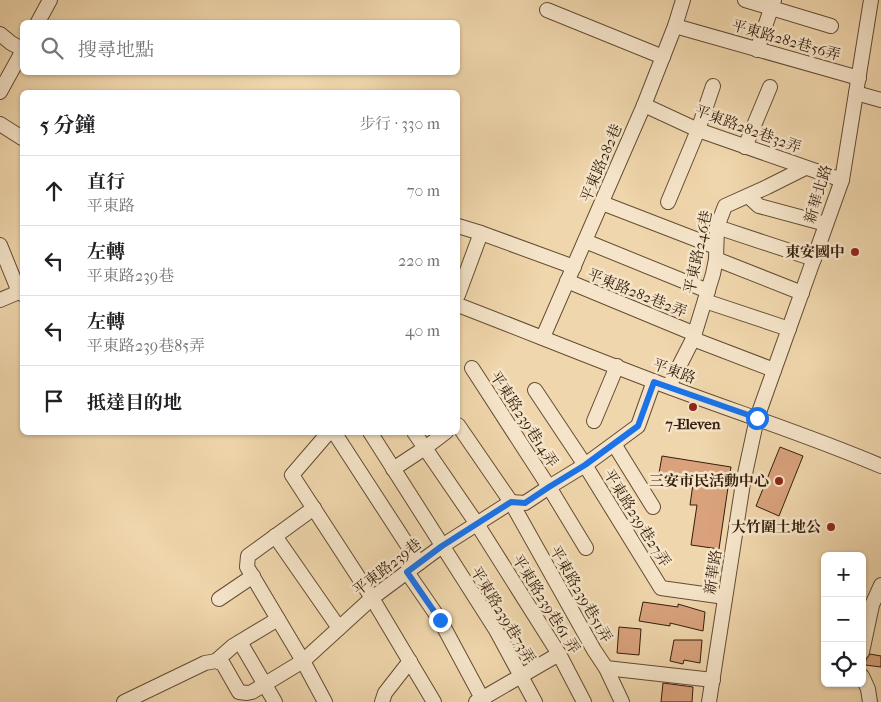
<!DOCTYPE html>
<html lang="zh-TW">
<head>
<meta charset="utf-8">
<style>
	body { margin:0; font-family:"IM FELL French Canon","Noto Serif TC",serif; background:#f6f6f6; color:#202124 }
	.controls { position:absolute; right:15px; bottom:15px; display:grid; overflow:hidden; border-radius:8px; box-shadow:0 1px 4px #0004 }
	.controls button { width:45px; height:45px; display:grid; place-items:center; padding:0; border:0; border-bottom:1px solid #e0e0e0; background:#fff; color:#202124; font:25px sans-serif }
	.stop { position:absolute; width:15px; height:15px; margin:-11px; border:4px solid #1a73e8; border-radius:50%; background:#fff }
	.stop.end { background:#1a73e8; border-color:#fff; box-shadow:0 1px 5px #0008 }
	.list { margin:0; padding:0; list-style:none }
	h2 { display:flex; justify-content:space-between; align-items:center; height:65px; margin:0; padding:0 20px; font-size:21px }
	h2 small { font-size:16px; font-weight:400; color:#757577 }
	.list li { display:grid; grid-template-columns:32px 1fr auto; gap:15px; align-items:center; box-sizing:border-box; height:70px; padding:0 20px; border-top:1px solid #e0e0e0 }
	.list b { display:block; font-size:19px; white-space:nowrap }
	.list p { margin:0; font-size:16px; white-space:nowrap; color:#757577 }
	.list em { font-size:16px; font-style:normal; color:#757577 }
	.icon { flex:none; width:28px; height:28px; fill:none; stroke:currentColor; stroke-width:2; stroke-linecap:round; stroke-linejoin:round }
	.map { position:relative; flex:none; width:881px; height:702px; overflow:hidden }
	.search { position:absolute; background:#fff; box-shadow:0 1px 4px #0004; left:20px; top:20px; width:440px; height:55px; display:flex; align-items:center; gap:12px; box-sizing:border-box; padding:0 18px; border-radius:8px; color:#757577; font-size:19px }
	.panel { position:absolute; background:#fff; box-shadow:0 1px 4px #0004; left:20px; top:90px; width:440px; height:345px; border-radius:8px }
	.map>svg:first-child { display:block }
	.building { fill:#d9a27c; stroke:#341e0b }
	.lines { fill:none; stroke-linecap:round; stroke-linejoin:round }
	.minor-casing { stroke:#634c33; stroke-width:16 }
	.minor { stroke:#f5e4c9; stroke-width:14 }
	.route { stroke:#1a73e8; stroke-width:6 }
	.poi-dot { fill:#8f2418; stroke:#f5e4c9; stroke-width:2 }
	.labels { text-anchor:middle; stroke-width:5; stroke-linejoin:round; paint-order:stroke }
	.street-label { font-size:15px; fill:#341e0b; stroke:#f5e4c9 }
	.poi-label { font-size:15px; font-weight:bold; fill:#341e0b; stroke:#f5e4c9; text-anchor:end }
</style>
</head>
<body>
<div class="map">
<svg width="881" height="702" viewBox="0 0 881 702">
	<rect width="100%" height="100%" fill="#f0d6ac"/>
	<filter id="stains"><feTurbulence type="fractalNoise" baseFrequency=".004" numOctaves="4"/><feColorMatrix values="0 0 0 0 .2 0 0 0 0 .09 0 0 0 0 .02 0 0 0 .5 -.17"/></filter>
	<radialGradient id="worn" r=".72"><stop offset=".6" stop-color="#630" stop-opacity="0"/><stop offset="1" stop-color="#630" stop-opacity=".3"/></radialGradient>
	<g class="building">
		<polygon points="780,447 803,456 779,516 756,506"/>
		<polygon points="662,456 731,467 719,549 691,545 697,505 690,505 693,484 658,479"/>
		<polygon points="643,602 678,607 678,604 705,612 703,631 670,623 670,626 639,621"/>
		<polygon points="619,627 641,629 639,655 617,653"/>
		<polygon points="674,640 702,640 700,663 684,660 683,664 670,661"/>
		<polygon points="870,654 881,656 881,667 865,665 866,660"/>
		<polygon points="663,683 693,687 692,702 661,702"/>
	</g>
	<g class="lines">
		<defs>
			<g id="minor">
				<polyline points="745,0 831,26"/>
				<polyline points="547,10 663,57"/>
				<polyline points="38,22 50,0"/>
				<polyline points="675,26 859,78"/>
				<polyline points="0,34 11,43 22,49"/>
				<polyline points="757,50 774,0"/>
				<polyline points="0,92 22,52"/>
				<polyline points="856,93 881,100"/>
				<polyline points="644,105 698,130 842,180"/>
				<polyline points="0,124 22,138"/>
				<polyline points="745,147 770,87"/>
				<polyline points="748,196 759,206 826,224"/>
				<polyline points="668,202 698,130 713,86"/>
				<polyline points="602,203 716,247"/>
				<polyline points="458,226 481,233 574,267"/>
				<polyline points="717,227 814,259"/>
				<polyline points="585,241 708,291"/>
				<polyline points="0,245 19,292 22,294"/>
				<polyline points="716,259 802,293"/>
				<polyline points="567,281 695,334"/>
				<polyline points="458,295 481,233"/>
				<polyline points="0,300 19,292 22,284"/>
				<polyline points="705,301 789,329"/>
				<path d="M458,305C523,330 587,356 653,381C729,410 806,434 881,466"/>
				<polyline points="543,337 644,105 675,26 683,0"/>
				<polyline points="693,339 774,370"/>
				<polyline points="472,368 549,487 586,548"/>
				<polyline points="669,386 693,339 713,274 716,259 717,227 725,206 767,187 805,168"/>
				<polyline points="535,390 585,465 661,588 725,597"/>
				<polyline points="594,421 617,366"/>
				<polyline points="458,425 511,502 594,650 606,668 622,702"/>
				<polyline points="329,432 292,475 372,598 434,702"/>
				<polyline points="334,432 419,563"/>
				<polyline points="370,432 496,630 535,702"/>
				<polyline points="414,432 477,524 559,654 584,702"/>
				<polyline points="614,444 653,507"/>
				<polyline points="393,469 425,448 446,432"/>
				<polyline points="314,508 248,556 247,567 303,661 325,702"/>
				<polyline points="275,536 339,628"/>
				<polyline points="407,572 440,620 484,702"/>
				<polyline points="219,599 253,576"/>
				<polyline points="240,642 275,702"/>
				<polyline points="862,652 872,605 881,585"/>
				<polyline points="216,661 233,646 278,619"/>
				<polyline points="606,668 713,680"/>
				<polyline points="862,676 868,689 870,702"/>
				<polyline points="124,702 205,663 216,661 223,664 239,692 247,693 252,692 303,661 372,598 442,546 511,502 525,503 549,487 585,465 638,426 654,381"/>
				<polyline points="382,702 385,693 410,661"/>
				<polyline points="476,702 559,654"/>
				<polyline points="709,702 743,483 757,418 842,180 871,0"/>
			</g>
		</defs>
		<use href="#minor" class="minor-casing"/>
		<use href="#minor" class="minor"/>
	</g>
	<g class="lines">
		<polyline class="route" points="440,620 407,572 442,546 511,502 525,503 549,487 585,465 638,426 654,382 757,418"/>
	</g>
	<g class="poi-dot">
		<circle cx="855" cy="252" r="5"/>
		<circle cx="693" cy="407" r="5"/>
		<circle cx="779" cy="481" r="5"/>
		<circle cx="831" cy="527" r="5"/>
	</g>
	<g class="labels">
		<g class="street-label">
			<text transform="translate(786 40) rotate(16)" y="5">平東路282巷56弄</text>
			<text transform="translate(748 129) rotate(20)" y="5">平東路282巷32弄</text>
			<text transform="translate(601 163) rotate(-67)" y="5">平東路282巷</text>
			<text transform="translate(818 194) rotate(-73)" y="5">新華北路</text>
			<text transform="translate(698 252) rotate(-78)" y="5">平東路246巷</text>
			<text transform="translate(637 293) rotate(22)" y="5">平東路282巷2弄</text>
			<text transform="translate(674 371) rotate(20)" y="5">平東路</text>
			<text transform="translate(524 419) rotate(57)" y="5">平東路239巷14弄</text>
			<text transform="translate(637 518) rotate(58)" y="5">平東路239巷27弄</text>
			<text transform="translate(387 567) rotate(-38)" y="5">平東路239巷</text>
			<text transform="translate(713 572) rotate(-81)" y="5">新華路</text>
			<text transform="translate(581 594) rotate(60)" y="5">平東路239巷51弄</text>
			<text transform="translate(546 604) rotate(58)" y="5">平東路239巷61 弄</text>
			<text transform="translate(503 615) rotate(59)" y="5">平東路239巷73弄</text>
		</g>
		<g class="poi-label">
			<text x="845" y="257">東安國中</text>
			<text x="693" y="429" text-anchor="middle">7-Eleven</text>
			<text x="769" y="486">三安市民活動中心</text>
			<text x="821" y="532">大竹圍土地公</text>
		</g>
	</g>
	<rect width="100%" height="100%" filter="url(#stains)"/>
	<rect width="100%" height="100%" fill="url(#worn)"/>
</svg>
<div class="controls">
<button>+</button>
<button>−</button>
<button><svg class="icon" aria-label="locate" viewBox="0 0 24 24"><circle cx="12" cy="12" r="6"/><path d="M12 2v4M12 18v4M2 12h4M18 12h4"/></svg></button>
</div>
<div class="stop" style="left:757px;top:418px"></div>
<div class="stop end" style="left:440px;top:620px"></div>
<div class="search"><svg class="icon" aria-label="search" viewBox="0 0 24 24"><circle cx="10" cy="10" r="6"/><path d="M15 15l6 6"/></svg>搜尋地點</div>
<section class="panel">
<h2>5 分鐘<small>步行 · 330 m</small></h2>
<ul class="list">
<li><svg class="icon" aria-label="ahead" viewBox="0 0 24 24"><path d="M12 20V5M6 11l6-6 6 6"/></svg><div><b>直行</b><p>平東路</p></div><em>70 m</em></li>
<li><svg class="icon" aria-label="left" viewBox="0 0 24 24"><path d="M17 20v-9H6M10 6l-5 5 5 5"/></svg><div><b>左轉</b><p>平東路239巷</p></div><em>220 m</em></li>
<li><svg class="icon" aria-label="left" viewBox="0 0 24 24"><path d="M17 20v-9H6M10 6l-5 5 5 5"/></svg><div><b>左轉</b><p>平東路239巷85弄</p></div><em>40 m</em></li>
<li><svg class="icon" aria-label="arrive" viewBox="0 0 24 24"><path d="M6 21V4h12l-3 4 3 4H6"/></svg><div><b>抵達目的地</b></div></li>
</ul>
</section>
</div>
</body>
</html>
